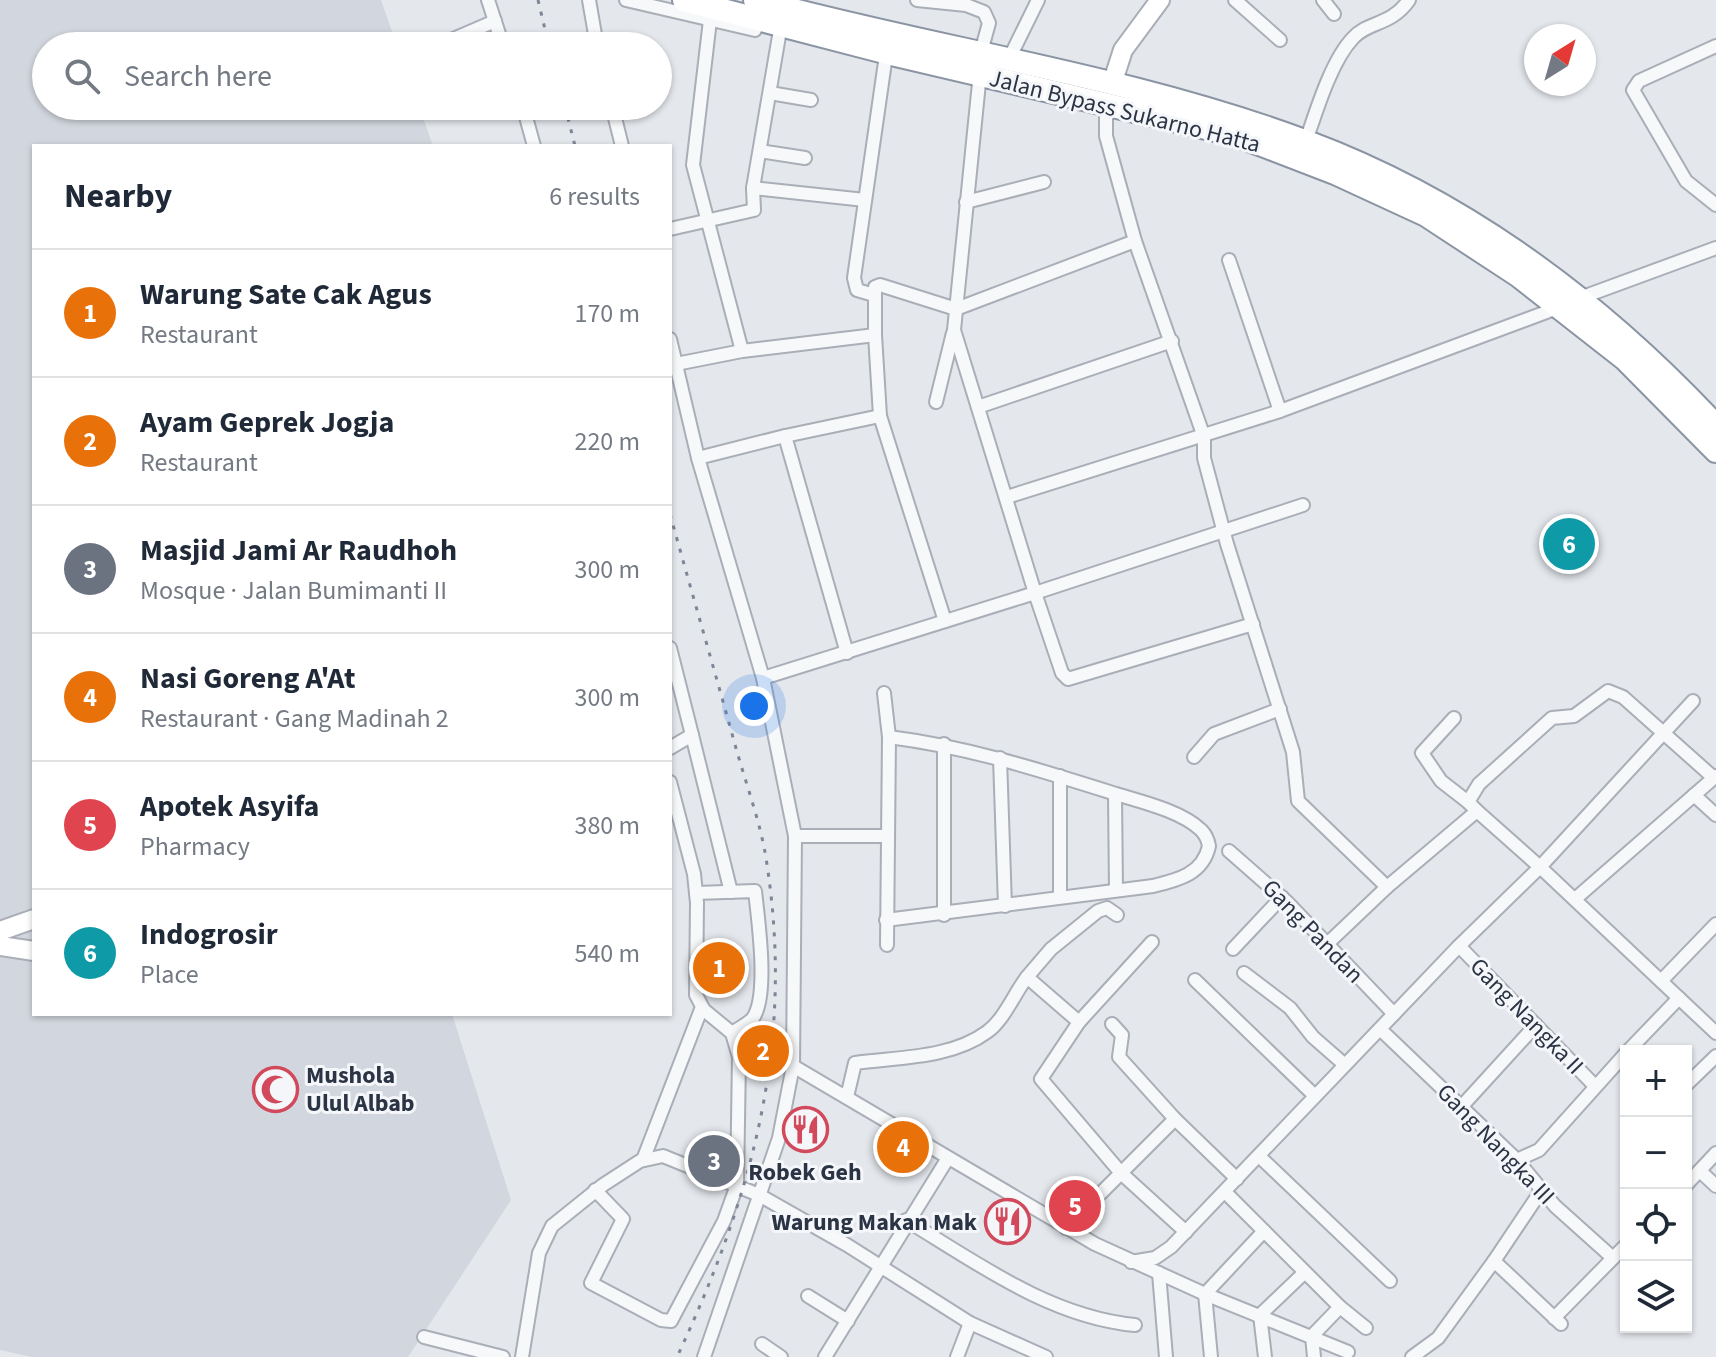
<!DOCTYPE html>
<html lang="en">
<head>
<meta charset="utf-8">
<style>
	body { margin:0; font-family:"Source Sans 3",sans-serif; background:#f2f2f3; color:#1f2937 }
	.controls { position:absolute; right:24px; bottom:24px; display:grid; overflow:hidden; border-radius:0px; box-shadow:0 2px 6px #0004 }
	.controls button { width:72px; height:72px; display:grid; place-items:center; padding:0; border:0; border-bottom:2px solid #e0e1e3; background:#fff; color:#1f2937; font:40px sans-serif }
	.compass { position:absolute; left:1524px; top:24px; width:72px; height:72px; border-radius:50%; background:#fff; box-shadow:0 2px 6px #0004; rotate:37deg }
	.you { position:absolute; left:754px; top:706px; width:28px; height:28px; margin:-20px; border:6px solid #fff; border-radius:50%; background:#1a73e8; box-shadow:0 0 0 12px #1a73e833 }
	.badge { display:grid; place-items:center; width:52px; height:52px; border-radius:50%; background:#db2777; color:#fff; font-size:26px; font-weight:700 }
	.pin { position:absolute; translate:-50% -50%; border:4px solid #fff; box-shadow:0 2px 8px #0006 }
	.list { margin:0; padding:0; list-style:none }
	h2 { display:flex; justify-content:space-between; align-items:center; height:104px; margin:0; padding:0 32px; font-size:34px }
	h2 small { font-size:26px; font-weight:400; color:#747a83 }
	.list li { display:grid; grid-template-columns:52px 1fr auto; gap:24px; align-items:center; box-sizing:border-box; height:128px; padding:0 32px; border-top:2px solid #e0e1e3 }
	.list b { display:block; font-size:30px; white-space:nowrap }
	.list p { margin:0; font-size:26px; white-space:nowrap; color:#747a83 }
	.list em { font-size:26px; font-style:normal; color:#747a83 }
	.icon { flex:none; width:44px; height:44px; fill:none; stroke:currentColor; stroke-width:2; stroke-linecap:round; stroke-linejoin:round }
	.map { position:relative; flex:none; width:1716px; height:1357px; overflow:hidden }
	.search { position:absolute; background:#fff; box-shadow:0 2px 6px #0004; left:32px; top:32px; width:640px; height:88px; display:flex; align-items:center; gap:20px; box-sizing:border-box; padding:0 28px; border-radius:44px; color:#747a83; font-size:30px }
	.panel { position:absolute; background:#fff; box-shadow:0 2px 6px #0004; left:32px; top:144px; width:640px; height:872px; border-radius:0px }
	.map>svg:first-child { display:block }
	.built { fill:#d2d6de }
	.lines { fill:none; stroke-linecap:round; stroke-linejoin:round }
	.street-casing { stroke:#a9aeb7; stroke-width:16 }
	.secondary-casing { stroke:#a9aeb7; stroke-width:22 }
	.highway-casing { stroke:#8b94a3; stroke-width:26 }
	.street { stroke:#f7f8fa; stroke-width:12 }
	.secondary { stroke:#fff; stroke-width:18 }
	.highway { stroke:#fff; stroke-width:22 }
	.rail { stroke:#7d8696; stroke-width:3; stroke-dasharray:4 8; stroke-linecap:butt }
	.labels { text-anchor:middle; stroke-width:6; stroke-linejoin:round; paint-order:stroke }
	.street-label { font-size:24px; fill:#2b3445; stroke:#f4f6f9 }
	.poi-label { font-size:24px; font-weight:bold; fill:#2b3445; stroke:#f4f6f9; text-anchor:start }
</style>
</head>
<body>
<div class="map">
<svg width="1716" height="1357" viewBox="0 0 1716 1357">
	<rect width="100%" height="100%" fill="#e4e7ec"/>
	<polygon class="built" points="0,0 381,0 397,46 46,46 46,106 419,106 433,146 34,146 34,1014 452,1014 511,1200 408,1357 32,1357 0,1350"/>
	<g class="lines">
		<defs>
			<g id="street">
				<polyline points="488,0 503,46"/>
				<polyline points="589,0 597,46"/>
				<polyline points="626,0 755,30"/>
				<polyline points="917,0 966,5 984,12 989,23 981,52"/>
				<polyline points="1235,0 1280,40"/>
				<polyline points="1323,0 1334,14"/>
				<polyline points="710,20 693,165 742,351"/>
				<polyline points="444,43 495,21"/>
				<polyline points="1716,46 1639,81 1633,90 1686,181 1716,205"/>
				<polyline points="1009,59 1038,0"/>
				<polyline points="770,93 811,100"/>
				<polyline points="1106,103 1106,136 1135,241 1204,437 1204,458 1227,544 1293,752 1298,801 1387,887"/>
				<polyline points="523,106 534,146"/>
				<polyline points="612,106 622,146"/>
				<path d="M1306,141C1316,112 1331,61 1353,38C1368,21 1391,26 1409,0"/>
				<polyline points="760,151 805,158"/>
				<polyline points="753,188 865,200"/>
				<polyline points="966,202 1044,182"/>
				<polyline points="670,229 754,210 753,188 779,36"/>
				<polyline points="1229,260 1280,411"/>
				<polyline points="874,295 857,290 854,278 885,62"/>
				<polyline points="1580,298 1716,248"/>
				<polyline points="670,339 698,458 763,678 795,836 793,1066 779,1138 704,1357"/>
				<polyline points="676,364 742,351 875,335 875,287 880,285 956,309 1135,241"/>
				<polyline points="936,402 953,333"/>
				<polyline points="978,407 1172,341"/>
				<polyline points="880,416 945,621"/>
				<polyline points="785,436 880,416 875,335"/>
				<polyline points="698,458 785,436 847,653"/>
				<polyline points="1007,497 1280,411 1560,307"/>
				<polyline points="1253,624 1068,679 1062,673 1035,593 1303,505"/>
				<polyline points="670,648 692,735 670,748"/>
				<polyline points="763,678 1035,593 954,330 980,73"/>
				<polyline points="884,693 889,737 887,945"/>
				<polyline points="1454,718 1422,753 1441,781 1468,802"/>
				<polyline points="692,735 731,892"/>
				<polyline points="1194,757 1214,734 1280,709"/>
				<polyline points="1000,758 1005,906"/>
				<polyline points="1115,794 1116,890"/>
				<polyline points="1694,795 1716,815"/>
				<polyline points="1477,811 1468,802 1479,784 1552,718 1574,716 1608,691 1623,697 1714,778"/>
				<polyline points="795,836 887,836"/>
				<polyline points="1229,851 1287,902 1394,1014"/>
				<path d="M696,893L755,891C758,919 769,995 753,1018C748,1024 739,1028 732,1033"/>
				<polyline points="1060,897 1060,776"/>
				<polyline points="1575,899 1716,776"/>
				<polyline points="944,915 944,744"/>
				<path d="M886,920L1153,886C1178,880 1203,874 1209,846C1208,840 1206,835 1201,830C1181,811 1142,802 1116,794C1040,770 968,747 889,737"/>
				<polyline points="1327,944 1387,887 1477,811 1540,867 1693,701"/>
				<polyline points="1459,946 1595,1086"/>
				<polyline points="1233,949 1282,897"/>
				<polyline points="1244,973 1290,1008 1313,1037 1345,1065"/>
				<polyline points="1027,977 1051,949 1098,911 1107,908 1117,915"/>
				<polyline points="1195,980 1315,1096"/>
				<polyline points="1661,981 1716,924"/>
				<polyline points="1079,1022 1152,942"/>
				<polyline points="1380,1029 1517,1160 1555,1206 1613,1258"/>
				<polyline points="1628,1051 1679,998"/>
				<polyline points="793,1066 1095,1244 1205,1294 1348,1352"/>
				<polyline points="1686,1085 1716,1056"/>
				<path d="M847,1097L855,1063C898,1057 950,1059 987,1032C1004,1020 1014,994 1027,977L1079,1022L1041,1079L1121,1173L1186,1232"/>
				<polyline points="1462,1106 1536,1025"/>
				<polyline points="1175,1119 1237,1179"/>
				<polyline points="1260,1157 1390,1281"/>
				<polyline points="643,1160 702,1007"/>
				<polyline points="1517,1160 1539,1150 1626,1053"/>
				<polyline points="1700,1171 1716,1186"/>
				<polyline points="1686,1185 1716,1153"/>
				<polyline points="595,1190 623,1219 591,1283 661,1320 671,1321 724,1221 737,1185 739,1057 732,1033 704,1010 696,995 697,903 694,874 670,782"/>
				<polyline points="1541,1191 1494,1261 1561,1324"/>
				<polyline points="1225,1192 1340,1307 1312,1336 1314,1357"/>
				<path d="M906,1220C977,1263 1050,1317 1135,1325"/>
				<polyline points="1066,1228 1175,1119 1119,1057 1122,1035 1112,1024"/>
				<polyline points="1131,1262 1155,1258 1171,1247 1459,946 1540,867 1716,1033"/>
				<polyline points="1159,1273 1166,1357"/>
				<polyline points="808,1296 848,1321"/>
				<polyline points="1340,1307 1366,1328"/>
				<polyline points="1554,1318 1626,1245"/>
				<polyline points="424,1337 503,1357"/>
				<polyline points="762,1344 781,1357"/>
				<polyline points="522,1357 539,1253 552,1226 603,1185 640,1161 663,1156 759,1195 847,1245 970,1323 1046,1357"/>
				<polyline points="825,1357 948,1158"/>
				<polyline points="957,1357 970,1323"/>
				<polyline points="1211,1357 1205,1294 1264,1231"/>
				<polyline points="1265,1357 1260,1315 1304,1273"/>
				<polyline points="1412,1357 1438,1338 1494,1261"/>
			</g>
			<g id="secondary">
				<polyline points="1112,84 1123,50 1160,0"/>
				<polyline points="0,931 34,919"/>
				<polyline points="0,946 34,951"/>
			</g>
			<g id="highway">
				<polyline points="684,0 896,55 1236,135 1335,173 1426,215 1519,276 1625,359 1716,451"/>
				<path d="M755,0C938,50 1128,75 1307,142C1465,201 1601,303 1716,426"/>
			</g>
		</defs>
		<use href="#street" class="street-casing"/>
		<use href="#secondary" class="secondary-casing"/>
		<use href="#highway" class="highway-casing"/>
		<use href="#street" class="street"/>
		<use href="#secondary" class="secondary"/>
		<use href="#highway" class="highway"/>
		<g class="rail">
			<polyline points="538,0 549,46"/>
			<polyline points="565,106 575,146"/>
			<path d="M670,514C691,590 713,665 734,741C744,778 758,815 765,852C796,1037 755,1190 677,1357"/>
		</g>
	</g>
	<defs>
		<symbol id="mosque-ring" viewBox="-11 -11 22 22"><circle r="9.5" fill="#f4f6f9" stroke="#d1495b" stroke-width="1.5"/><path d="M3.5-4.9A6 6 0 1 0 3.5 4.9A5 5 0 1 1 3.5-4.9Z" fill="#d1495b"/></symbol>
		<symbol id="restaurant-ring" viewBox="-11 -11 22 22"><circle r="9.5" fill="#f4f6f9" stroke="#d1495b" stroke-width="1.5"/><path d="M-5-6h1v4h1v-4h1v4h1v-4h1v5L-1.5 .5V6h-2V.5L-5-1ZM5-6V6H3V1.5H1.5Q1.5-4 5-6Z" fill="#d1495b"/></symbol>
	</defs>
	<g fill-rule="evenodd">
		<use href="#mosque-ring" x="250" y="1064" width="51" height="51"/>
		<use href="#restaurant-ring" x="780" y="1104" width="51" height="51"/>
		<use href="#restaurant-ring" x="982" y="1196" width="51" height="51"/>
	</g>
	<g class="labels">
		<g class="street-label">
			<text transform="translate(1125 111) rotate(14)" y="8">Jalan Bypass Sukarno Hatta</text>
			<text transform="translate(1313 931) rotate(46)" y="8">Gang Pandan</text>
			<text transform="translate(1527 1016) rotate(46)" y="8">Gang Nangka II</text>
			<text transform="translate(1496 1144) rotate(46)" y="8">Gang Nangka III</text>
		</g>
		<g class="poi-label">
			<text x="306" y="1083">Mushola<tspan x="306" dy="28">Ulul Albab</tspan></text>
			<text x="805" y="1180" text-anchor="middle">Robek Geh</text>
			<text x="977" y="1230" text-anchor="end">Warung Makan Mak</text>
		</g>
	</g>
</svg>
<div class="controls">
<button>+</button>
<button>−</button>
<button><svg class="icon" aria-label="locate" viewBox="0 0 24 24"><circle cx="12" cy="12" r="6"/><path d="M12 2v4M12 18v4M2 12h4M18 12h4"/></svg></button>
<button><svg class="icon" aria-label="layers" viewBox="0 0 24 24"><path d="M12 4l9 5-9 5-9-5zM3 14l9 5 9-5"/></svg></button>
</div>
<svg class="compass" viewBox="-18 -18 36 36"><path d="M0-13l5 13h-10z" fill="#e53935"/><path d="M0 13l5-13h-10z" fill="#747a83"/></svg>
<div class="you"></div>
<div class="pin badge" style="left:719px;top:968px;background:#e8710a">1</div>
<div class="pin badge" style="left:763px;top:1051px;background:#e8710a">2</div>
<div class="pin badge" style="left:714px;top:1161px;background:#6b7280">3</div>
<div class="pin badge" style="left:903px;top:1147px;background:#e8710a">4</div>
<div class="pin badge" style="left:1075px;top:1206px;background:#e0444e">5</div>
<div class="pin badge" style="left:1569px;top:544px;background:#0f9aa8">6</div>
<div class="search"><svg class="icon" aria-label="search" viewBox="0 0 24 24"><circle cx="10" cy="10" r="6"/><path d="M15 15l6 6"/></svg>Search here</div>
<section class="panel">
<h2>Nearby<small>6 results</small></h2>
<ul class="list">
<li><span class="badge" style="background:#e8710a">1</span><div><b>Warung Sate Cak Agus</b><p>Restaurant</p></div><em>170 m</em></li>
<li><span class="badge" style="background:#e8710a">2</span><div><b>Ayam Geprek Jogja</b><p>Restaurant</p></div><em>220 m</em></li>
<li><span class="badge" style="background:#6b7280">3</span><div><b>Masjid Jami Ar Raudhoh</b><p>Mosque · Jalan Bumimanti II</p></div><em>300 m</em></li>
<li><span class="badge" style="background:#e8710a">4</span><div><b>Nasi Goreng A'At</b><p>Restaurant · Gang Madinah 2</p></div><em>300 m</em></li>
<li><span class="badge" style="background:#e0444e">5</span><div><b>Apotek Asyifa</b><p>Pharmacy</p></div><em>380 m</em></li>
<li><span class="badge" style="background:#0f9aa8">6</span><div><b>Indogrosir</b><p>Place</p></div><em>540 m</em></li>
</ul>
</section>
</div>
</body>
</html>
